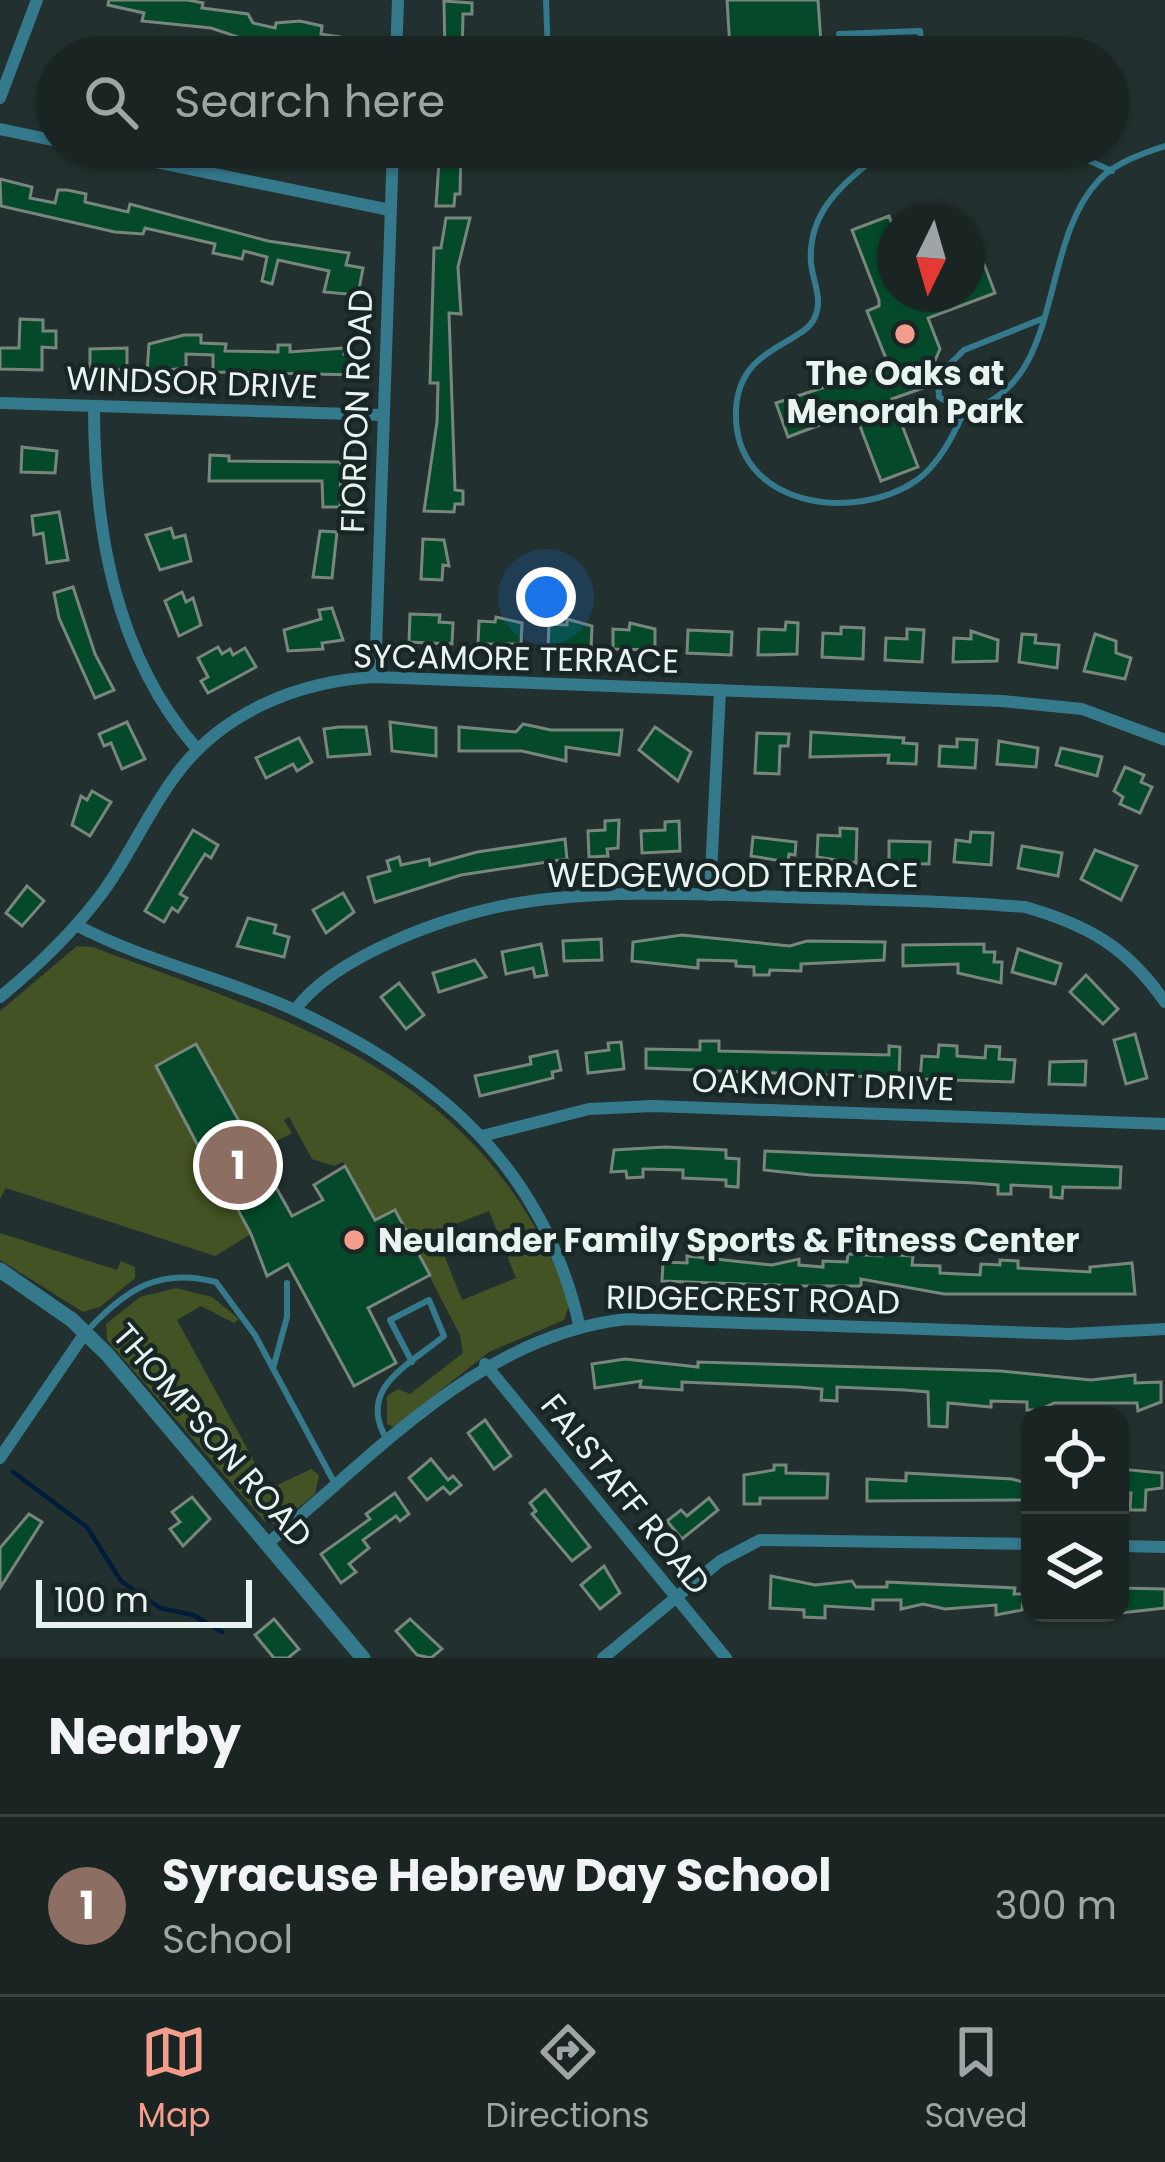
<!DOCTYPE html>
<html lang="en">
<head>
<meta charset="utf-8">
<style>
	body { margin:0; font-family:Poppins,sans-serif; background:#232d2b; color:#f1f3f6 }
	.controls { position:absolute; right:36px; bottom:36px; display:grid; overflow:hidden; border-radius:24px; box-shadow:0 3px 9px #0004 }
	.controls button { width:108px; height:108px; display:grid; place-items:center; padding:0; border:0; border-bottom:3px solid #384241; background:#1a2523; color:#f1f3f6; font:60px sans-serif }
	.compass { position:absolute; left:877px; top:204px; width:108px; height:108px; border-radius:50%; background:#1a2523; box-shadow:0 3px 9px #0004; rotate:185deg }
	.scale { position:absolute; left:36px; bottom:30px; width:216px; box-sizing:border-box; padding-left:12px; border:6px solid #e9f3f2; border-top:0; font-size:33px; line-height:42px; white-space:nowrap; color:#e9f3f2; -webkit-text-stroke:9px #182725; paint-order:stroke }
	.you { position:absolute; left:546px; top:597px; width:42px; height:42px; margin:-30px; border:9px solid #fff; border-radius:50%; background:#1a73e8; box-shadow:0 0 0 18px #1a73e833 }
	.badge { display:grid; place-items:center; width:78px; height:78px; border-radius:50%; background:#f49d8c; color:#fff; font-size:39px; font-weight:700 }
	.pin { position:absolute; translate:-50% -50%; border:6px solid #fff; box-shadow:0 3px 12px #0006 }
	.list { margin:0; padding:0; list-style:none }
	h2 { display:flex; justify-content:space-between; align-items:center; height:156px; margin:0; padding:0 48px; font-size:51px }
	h2 small { font-size:39px; font-weight:400; color:#9fa5a6 }
	.list li { display:grid; grid-template-columns:78px 1fr auto; gap:36px; align-items:center; box-sizing:border-box; height:180px; padding:0 48px; border-top:3px solid #384241 }
	.list b { display:block; font-size:45px; white-space:nowrap }
	.list p { margin:0; font-size:39px; white-space:nowrap; color:#9fa5a6 }
	.list em { font-size:39px; font-style:normal; color:#9fa5a6 }
	.icon { flex:none; width:66px; height:66px; fill:none; stroke:currentColor; stroke-width:2; stroke-linecap:round; stroke-linejoin:round }
	.map { position:relative; flex:none; width:1165px; height:1658px; overflow:hidden }
	.search { position:absolute; background:#1a2523; box-shadow:0 3px 9px #0004; left:36px; right:36px; top:36px; height:132px; display:flex; align-items:center; gap:30px; box-sizing:border-box; padding:0 42px; border-radius:66px; color:#9fa5a6; font-size:45px }
	.sheet { height:336px; background:#1a2523 }
	nav { display:flex; justify-content:space-around; align-items:center; box-sizing:border-box; height:168px; border-top:3px solid #384241; background:#1a2523; font-size:33px; color:#9fa5a6 }
	nav a { display:grid; justify-items:center; gap:6px }
	nav .on { color:#f49d8c }
	.map>svg:first-child { display:block }
	.green { fill:#435323; fill-rule:evenodd }
	.lines { fill:none; stroke-linecap:round; stroke-linejoin:round }
	.stream { stroke:#011c38; stroke-width:4.5 }
	.building { fill:#044a2a; stroke:#79867d; stroke-width:3 }
	.service { stroke:#35798d; stroke-width:6 }
	.minor { stroke:#35798d; stroke-width:12 }
	.tertiary { stroke:#35798d; stroke-width:15 }
	.poi-dot { fill:#f49d8c; stroke:#182725; stroke-width:4.5 }
	.labels { text-anchor:middle; stroke-width:9; stroke-linejoin:round; paint-order:stroke }
	.poi-label { font-size:33px; font-weight:bold; fill:#e9f3f2; stroke:#182725 }
	.street-label { font-size:33px; fill:#e9f3f2; stroke:#182725 }
</style>
</head>
<body>
<div class="map">
<svg width="1165" height="1658" viewBox="0 0 1165 1658">
	<rect width="100%" height="100%" fill="#22312f"/>
	<g class="green">
		<path d="M77,946L93,947C302,1026 485,1073 570,1303L564,1320L489,1352L394,1427L387,1424V1396L398,1389L410,1394L463,1353L460,1335L395,1210L375,1220L343,1162L334,1166L312,1159L289,1117L284,1120L292,1133L257,1151L196,1045L156,1067L223,1194L229,1193L251,1234L215,1256L6,1188L0,1199V1011ZM489,1211L516,1278L462,1300L435,1232Z"/>
		<polygon points="0,1233 117,1270 121,1261 135,1267 135,1278 100,1307 83,1312 0,1260"/>
		<polygon points="176,1288 212,1297 239,1319 234,1323 201,1306 177,1320 269,1489 311,1469 319,1475 315,1494 278,1525 264,1521 107,1340 106,1324 140,1297"/>
	</g>
	<g class="lines">
		<polyline class="stream" points="13,1472 87,1527 121,1581 160,1608 193,1615 222,1632"/>
	</g>
	<g class="building">
		<polygon points="109,0 188,0 203,3 202,8 248,14 253,23 275,28 276,23 300,21 322,26 321,34 372,42 369,57 299,51 298,57 211,28 142,21 144,13 108,5"/>
		<polygon points="727,0 818,0 821,43 730,48"/>
		<polygon points="444,1 472,3 472,14 463,14 462,57 445,57"/>
		<polygon points="283,147 369,147 366,160 342,155 340,164 282,152"/>
		<polygon points="440,147 461,147 460,194 455,194 454,206 436,206"/>
		<polygon points="0,179 32,187 30,198 55,203 58,190 67,190 86,194 85,202 128,212 130,204 268,241 349,253 346,265 363,268 358,295 324,292 329,271 278,260 272,284 262,281 267,257 244,251 242,259 213,253 215,244 145,228 143,234 115,232 1,206"/>
		<polygon points="889,216 895,232 895,294 967,294 967,262 981,256 995,293 928,318 940,349 923,388 892,399 918,467 881,481 858,421 846,415 788,437 776,403 889,366 867,311 879,306 879,300 852,230"/>
		<polygon points="446,218 470,218 458,267 461,314 449,313 455,490 463,491 463,504 455,504 454,512 424,511 437,422 438,383 430,383 434,248 441,248"/>
		<polygon points="20,319 43,320 43,331 56,331 56,348 42,347 42,370 0,369 0,348 19,348"/>
		<polygon points="184,335 201,335 201,343 226,344 225,351 278,352 278,345 290,345 290,352 345,348 344,354 359,355 358,375 213,372 213,355 186,354 186,368 147,372 149,344"/>
		<polygon points="127,348 127,370 90,370 90,349"/>
		<polygon points="22,447 57,451 55,473 21,472"/>
		<polygon points="210,455 229,456 229,461 341,462 340,507 323,507 322,481 209,481"/>
		<polygon points="59,512 68,560 47,563 43,533 34,535 32,516"/>
		<polygon points="171,528 174,538 185,535 191,561 160,570 146,535"/>
		<polygon points="320,531 337,532 332,578 313,577"/>
		<polygon points="423,539 444,540 449,566 443,565 442,580 421,579"/>
		<polygon points="73,587 95,654 114,690 95,698 59,618 54,593"/>
		<polygon points="182,592 186,602 193,598 201,625 179,636 165,601"/>
		<polygon points="332,608 343,640 322,643 323,649 288,651 284,630 321,619 319,610"/>
		<polygon points="410,614 440,615 439,622 453,623 452,644 409,642"/>
		<polygon points="496,617 522,623 521,644 478,644 479,621 495,622"/>
		<polygon points="567,619 592,626 591,649 548,647 549,624 567,625"/>
		<polygon points="786,622 798,623 797,654 758,655 759,629 785,630"/>
		<polygon points="630,623 655,629 655,650 613,649 613,629 629,630"/>
		<polygon points="841,627 864,628 863,659 822,657 823,633 841,634"/>
		<polygon points="907,629 924,630 922,662 885,660 886,638 907,639"/>
		<polygon points="688,630 732,632 731,655 687,653"/>
		<polygon points="971,631 998,640 997,661 953,662 954,638 971,639"/>
		<polygon points="1022,634 1036,635 1035,643 1059,645 1057,668 1019,662"/>
		<polygon points="1095,634 1116,641 1116,653 1131,658 1125,679 1084,671"/>
		<polygon points="218,647 222,654 230,649 233,655 245,648 256,667 208,693 201,681 208,677 198,658"/>
		<polygon points="127,722 145,759 122,769 111,743 104,746 99,734"/>
		<polygon points="390,722 436,728 436,756 392,751"/>
		<polygon points="523,724 551,730 622,730 619,755 566,747 566,761 522,751 459,751 459,727 516,732"/>
		<polygon points="339,727 366,727 370,754 328,757 324,729"/>
		<polygon points="655,727 691,752 678,781 639,750"/>
		<polygon points="811,732 904,738 903,743 917,744 916,764 888,763 889,755 810,757"/>
		<polygon points="757,733 789,734 788,746 780,746 779,774 755,773"/>
		<polygon points="299,738 312,762 297,771 293,764 266,778 256,758"/>
		<polygon points="957,739 977,740 975,768 939,766 940,746 957,747"/>
		<polygon points="999,741 1038,748 1036,767 997,764"/>
		<polygon points="1061,748 1102,757 1097,776 1056,765"/>
		<polygon points="1125,767 1144,775 1141,782 1152,787 1140,813 1120,804 1123,797 1114,791"/>
		<polygon points="92,791 111,802 90,836 72,825 81,796 87,800"/>
		<polygon points="619,820 618,848 607,849 608,856 589,857 588,831 605,830 605,821"/>
		<polygon points="679,821 680,851 642,853 641,831 665,830 665,822"/>
		<polygon points="840,828 857,829 856,863 817,857 818,835 840,836"/>
		<polygon points="193,830 218,845 211,858 205,854 180,894 187,898 178,912 172,908 164,922 145,911"/>
		<polygon points="971,832 993,833 991,865 954,862 956,840 970,842"/>
		<polygon points="753,837 796,842 795,855 789,854 788,862 751,856"/>
		<polygon points="565,839 567,859 461,875 375,902 368,877 390,871 387,861 399,857 401,865 429,859 430,865 477,852"/>
		<polygon points="889,841 930,842 929,864 889,863"/>
		<polygon points="1022,846 1062,853 1058,876 1018,868"/>
		<polygon points="1095,850 1137,866 1121,900 1081,879"/>
		<polygon points="27,886 44,901 22,926 6,913"/>
		<polygon points="343,893 354,912 326,933 313,910"/>
		<polygon points="248,918 276,925 274,933 289,937 284,957 237,946"/>
		<polygon points="682,935 790,946 807,941 885,942 884,960 801,964 801,971 770,970 769,975 754,975 754,967 736,966 736,961 698,960 698,968 632,961 633,942"/>
		<polygon points="601,939 602,960 564,961 563,941"/>
		<polygon points="541,944 547,975 535,977 533,968 506,974 502,952"/>
		<polygon points="984,944 984,952 995,952 994,962 1002,962 1001,983 958,973 958,964 903,966 903,945"/>
		<polygon points="1018,949 1061,964 1055,984 1012,972"/>
		<polygon points="475,960 486,977 439,992 433,973"/>
		<polygon points="1086,975 1118,1009 1103,1024 1070,992"/>
		<polygon points="399,983 424,1015 406,1029 381,997"/>
		<polygon points="1135,1034 1147,1078 1126,1084 1114,1040"/>
		<polygon points="700,1041 719,1041 719,1051 889,1055 889,1046 900,1047 899,1078 646,1068 646,1049 700,1050"/>
		<polygon points="621,1042 624,1069 588,1073 586,1053 609,1050 608,1043"/>
		<polygon points="196,1044 292,1216 323,1200 314,1185 345,1166 375,1220 395,1210 430,1275 368,1308 396,1363 354,1386 288,1264 267,1276 251,1234 229,1193 224,1195 156,1066"/>
		<polygon points="939,1045 957,1046 957,1056 985,1058 986,1046 1000,1047 999,1059 1015,1060 1013,1082 920,1079 922,1056 938,1057"/>
		<polygon points="557,1051 561,1070 552,1072 553,1078 480,1096 475,1076 531,1064 530,1057"/>
		<polygon points="1086,1061 1085,1085 1049,1084 1050,1062"/>
		<polygon points="665,1147 726,1150 726,1158 739,1159 738,1187 726,1186 726,1180 683,1178 683,1170 643,1169 643,1177 627,1178 626,1171 611,1172 614,1150"/>
		<polygon points="765,1151 1121,1167 1120,1188 1063,1187 1062,1198 1051,1197 1051,1187 1011,1185 1011,1194 998,1194 998,1185 974,1183 811,1175 764,1170"/>
		<polygon points="883,1246 899,1247 899,1255 913,1256 912,1265 940,1266 940,1273 980,1275 981,1264 1000,1265 1000,1260 1018,1261 1018,1268 1090,1272 1090,1267 1132,1263 1135,1294 944,1294 861,1279 861,1286 802,1286 662,1281 663,1262 687,1263 687,1256 772,1265 799,1259 799,1265 823,1267 823,1261 847,1262 848,1254 882,1256"/>
		<polygon points="625,1359 698,1367 698,1362 1001,1371 1091,1380 1135,1375 1135,1383 1161,1382 1161,1402 1138,1411 1137,1403 1054,1403 1039,1410 1027,1410 1027,1402 991,1401 991,1407 948,1403 947,1427 929,1426 928,1392 905,1390 837,1387 837,1401 821,1400 822,1389 798,1387 682,1382 682,1390 640,1387 641,1381 595,1388 592,1364"/>
		<polygon points="485,1420 511,1456 494,1469 468,1433"/>
		<polygon points="431,1459 448,1480 453,1476 461,1485 450,1494 443,1487 427,1500 409,1478"/>
		<polygon points="774,1465 786,1465 786,1473 828,1474 827,1498 760,1498 760,1504 744,1504 744,1475 774,1470"/>
		<polygon points="1120,1469 1162,1473 1162,1488 1146,1490 1145,1510 1130,1510 1131,1493 1120,1493"/>
		<polygon points="906,1473 1012,1479 1030,1484 1030,1500 867,1501 867,1479 906,1481"/>
		<polygon points="545,1490 590,1547 572,1561 532,1514 536,1511 530,1503"/>
		<polygon points="395,1493 409,1514 400,1521 396,1516 363,1540 369,1548 349,1564 356,1572 341,1583 321,1554 370,1519 366,1514"/>
		<polygon points="192,1497 210,1519 183,1546 170,1529 180,1522 172,1512"/>
		<polygon points="709,1498 718,1510 682,1539 667,1521 681,1510 687,1516"/>
		<polygon points="29,1514 42,1522 0,1588 0,1548"/>
		<polygon points="604,1566 620,1593 600,1609 581,1585"/>
		<polygon points="771,1576 815,1585 852,1581 856,1587 887,1587 887,1582 1015,1588 1014,1594 1023,1594 1022,1610 996,1615 996,1605 945,1609 923,1604 901,1609 901,1600 873,1600 873,1609 825,1606 825,1618 804,1617 804,1610 770,1608"/>
		<polygon points="1121,1588 1165,1589 1165,1608 1120,1613"/>
		<polygon points="274,1619 299,1649 288,1658 274,1658 255,1635"/>
		<polygon points="410,1619 442,1649 431,1658 417,1655 396,1631"/>
	</g>
	<g class="lines">
		<g class="service">
			<polyline points="546,0 548,57"/>
			<polyline points="839,34 920,31 923,57"/>
			<path d="M888,147C849,180 807,207 811,263C813,282 823,299 815,317C803,346 739,345 736,410C732,507 854,524 917,480C939,464 953,436 964,412"/>
			<polyline points="1059,147 1112,171"/>
			<path d="M1044,318L964,350L938,376L939,397L964,412C1067,386 1036,247 1099,180C1115,163 1143,153 1165,146"/>
			<path d="M88,1330C126,1289 160,1267 216,1282L255,1335L335,1484"/>
			<polyline points="274,1365 287,1317 287,1283"/>
			<path d="M387,1440C356,1388 408,1366 444,1336L429,1300L390,1320L412,1362"/>
		</g>
		<g class="minor">
			<polyline points="396,57 398,0"/>
			<polyline points="0,98 37,0"/>
			<polyline points="0,129 57,141"/>
			<polyline points="83,147 390,210"/>
			<polyline points="0,403 382,415"/>
			<path d="M94,407C94,528 114,654 197,749"/>
			<polyline points="375,677 393,147"/>
			<polyline points="710,895 720,690"/>
			<path d="M76,925C146,962 226,978 297,1011C440,1077 543,1169 579,1324"/>
			<path d="M0,997C38,966 74,931 103,892C130,855 148,812 176,775C222,712 299,681 375,677L1002,701L1082,709L1165,740"/>
			<path d="M295,1010C334,956 448,915 513,904C602,889 697,894 787,897C866,900 946,900 1025,907C1088,925 1127,947 1165,1002"/>
			<polyline points="482,1136 589,1109 653,1106 1165,1124"/>
			<polyline points="485,1364 726,1658"/>
			<polyline points="0,1458 85,1333"/>
			<path d="M268,1543C378,1453 480,1335 627,1319L1070,1334L1165,1329"/>
			<polyline points="1120,1546 1165,1547"/>
			<polyline points="603,1658 720,1561 760,1540 1030,1544"/>
		</g>
		<polyline class="tertiary" points="0,1270 72,1320 107,1354 363,1658"/>
	</g>
	<g class="poi-dot">
		<circle cx="905" cy="334" r="12"/>
		<circle cx="354" cy="1240" r="12"/>
	</g>
	<g class="labels">
		<g class="poi-label">
			<text x="905" y="385">The Oaks at<tspan x="905" dy="38">Menorah Park</tspan></text>
			<text x="378" y="1252" text-anchor="start">Neulander Family Sports &amp; Fitness Center</text>
		</g>
		<g class="street-label">
			<text transform="translate(192 382) rotate(2)" y="12">WINDSOR DRIVE</text>
			<text transform="translate(356 411) rotate(-88)" y="12">FIORDON ROAD</text>
			<text transform="translate(516 658) rotate(1)" y="12">SYCAMORE TERRACE</text>
			<text x="733" y="887">WEDGEWOOD TERRACE</text>
			<text transform="translate(823 1084) rotate(2)" y="12">OAKMONT DRIVE</text>
			<text transform="translate(753 1299) rotate(1)" y="12">RIDGECREST ROAD</text>
			<text transform="translate(213 1435) rotate(49)" y="12">THOMPSON ROAD</text>
			<text transform="translate(626 1494) rotate(51)" y="12">FALSTAFF ROAD</text>
		</g>
	</g>
</svg>
<div class="controls">
<button><svg class="icon" aria-label="locate" viewBox="0 0 24 24"><circle cx="12" cy="12" r="6"/><path d="M12 2v4M12 18v4M2 12h4M18 12h4"/></svg></button>
<button><svg class="icon" aria-label="layers" viewBox="0 0 24 24"><path d="M12 4l9 5-9 5-9-5zM3 14l9 5 9-5"/></svg></button>
</div>
<svg class="compass" viewBox="-18 -18 36 36"><path d="M0-13l5 13h-10z" fill="#e53935"/><path d="M0 13l5-13h-10z" fill="#9fa5a6"/></svg>
<div class="scale">100 m</div>
<div class="you"></div>
<div class="pin badge" style="left:238px;top:1165px;background:#8d6e63">1</div>
<div class="search"><svg class="icon" aria-label="search" viewBox="0 0 24 24"><circle cx="10" cy="10" r="6"/><path d="M15 15l6 6"/></svg>Search here</div>
</div>
<section class="sheet">
<h2>Nearby<small></small></h2>
<ul class="list">
<li><span class="badge" style="background:#8d6e63">1</span><div><b>Syracuse Hebrew Day School</b><p>School</p></div><em>300 m</em></li>
</ul>
</section>
<nav>
<a class="on"><svg class="icon" aria-label="map" viewBox="0 0 24 24"><path d="M3 6l6-2 6 2 6-2v14l-6 2-6-2-6 2zM9 4v14M15 6v14"/></svg>Map</a>
<a><svg class="icon" aria-label="directions" viewBox="0 0 24 24"><path d="M12 3l9 9-9 9-9-9zM9 14v-3h6M13 9l2 2-2 2"/></svg>Directions</a>
<a><svg class="icon" aria-label="saved" viewBox="0 0 24 24"><path d="M7 4h10v16l-5-4-5 4z"/></svg>Saved</a>
</nav>
</body>
</html>
